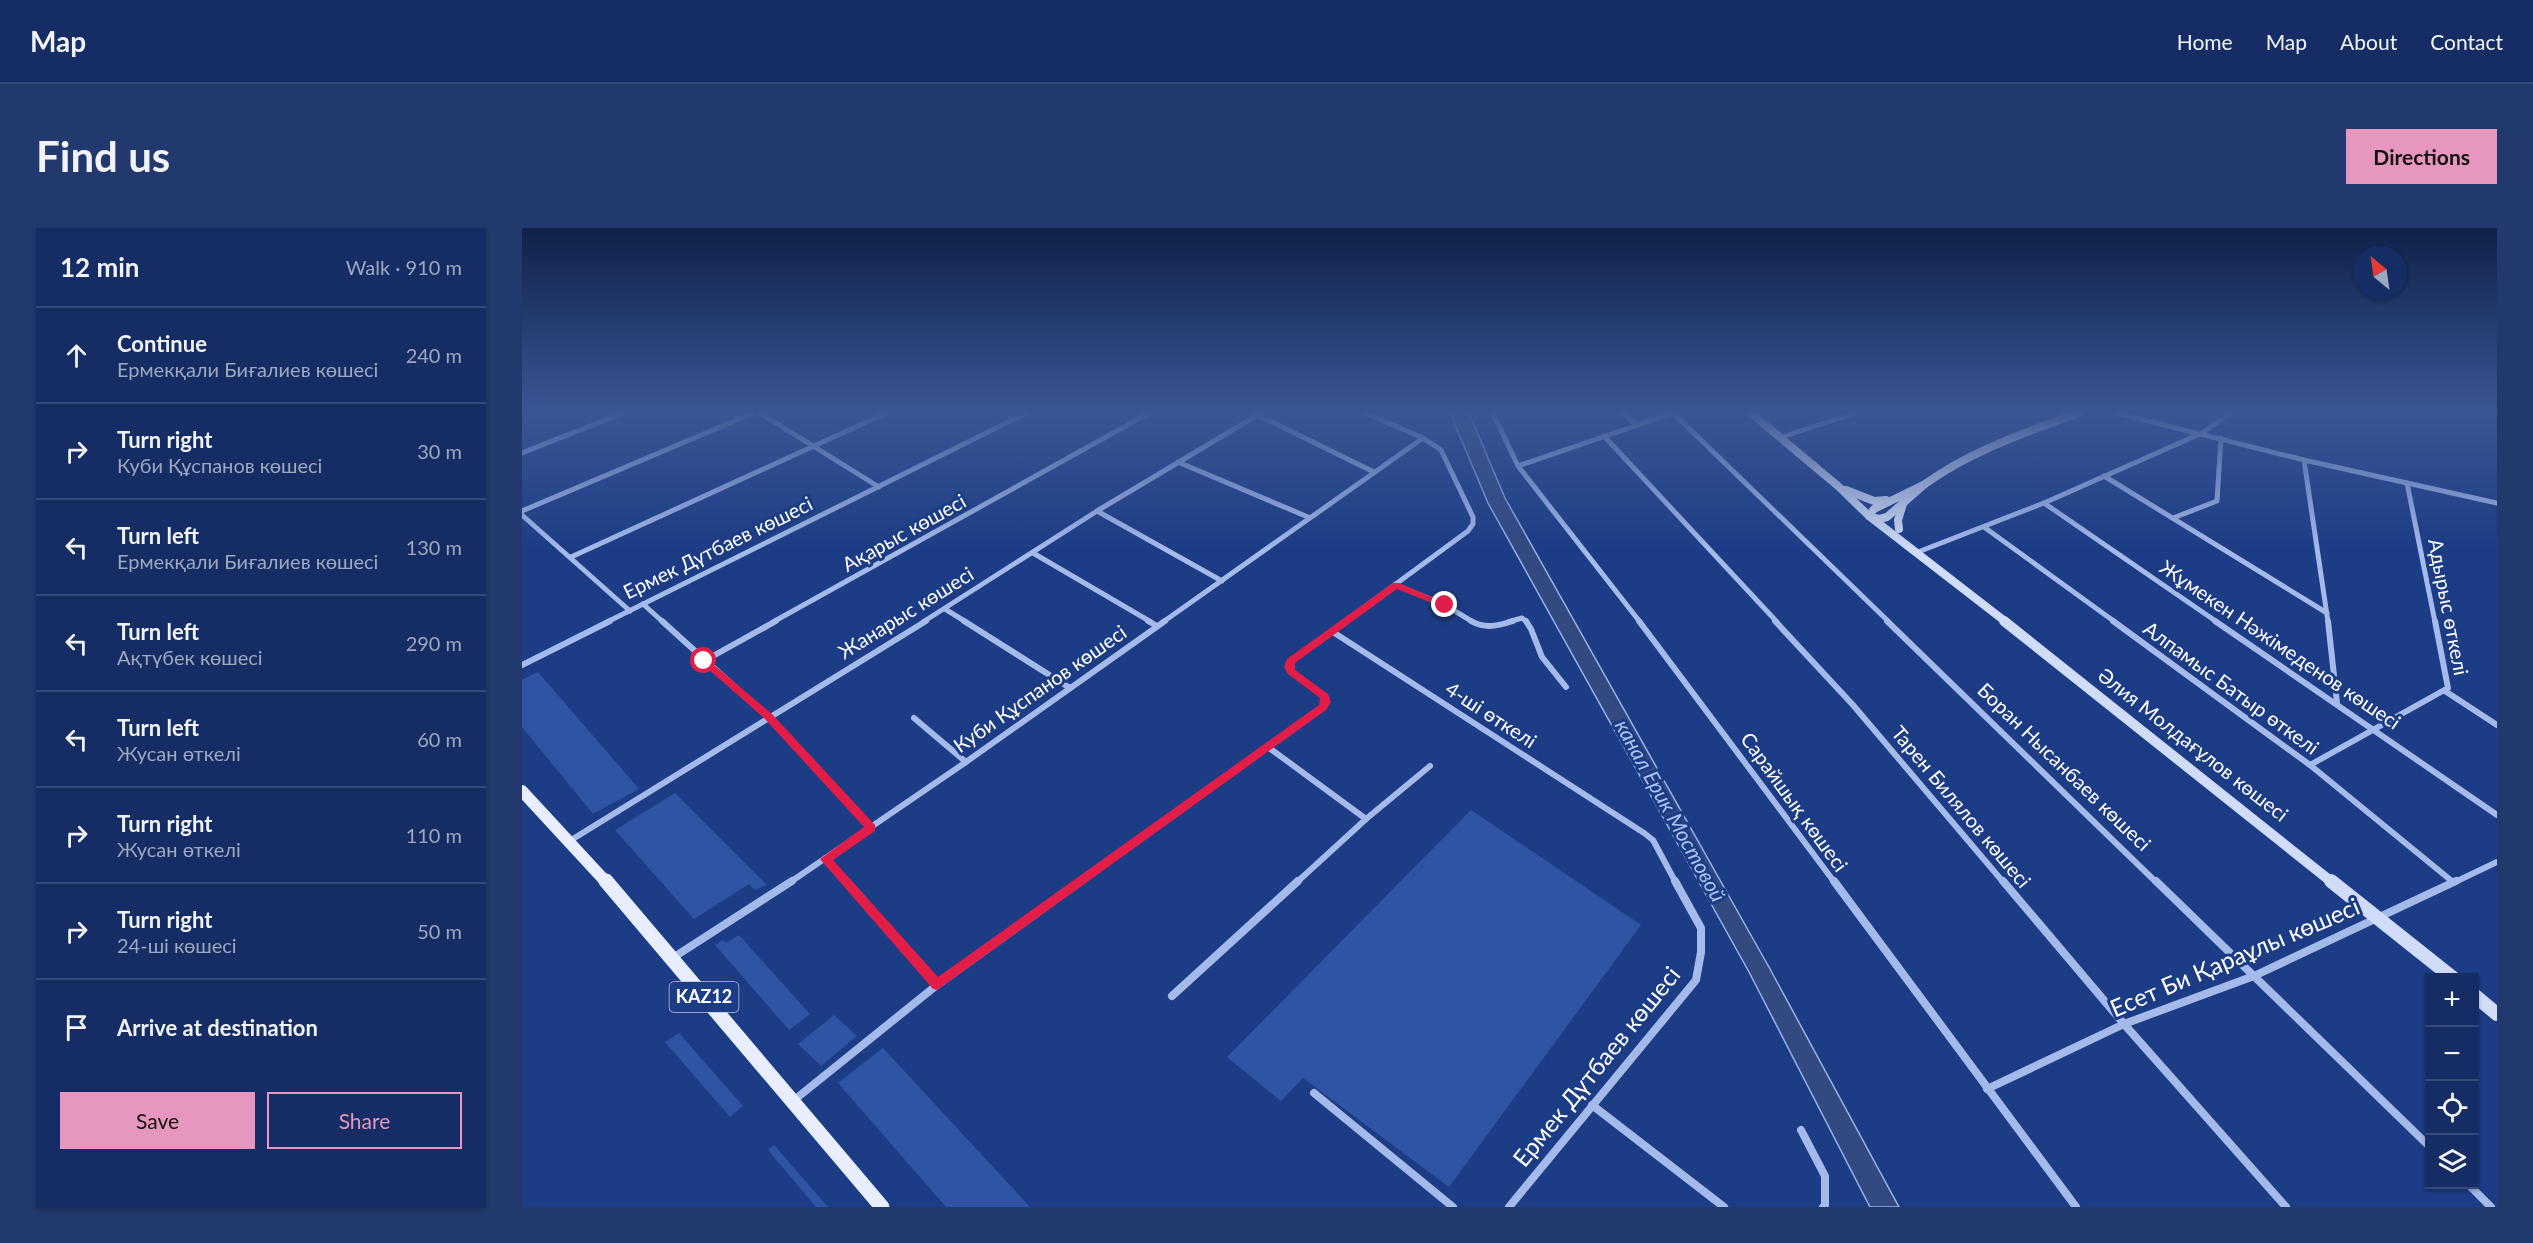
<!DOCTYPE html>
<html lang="en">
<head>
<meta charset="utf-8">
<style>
	body { margin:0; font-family:Lato,sans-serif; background:#22396d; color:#f1f3f6 }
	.controls { position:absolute; right:18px; bottom:18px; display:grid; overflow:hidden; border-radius:0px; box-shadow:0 2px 4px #0004 }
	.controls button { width:54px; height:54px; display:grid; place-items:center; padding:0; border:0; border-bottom:2px solid #344978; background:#152d64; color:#f1f3f6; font:30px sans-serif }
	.compass { position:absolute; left:1831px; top:18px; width:54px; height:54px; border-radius:50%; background:#152d64; box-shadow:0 2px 4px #0004; rotate:331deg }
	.stop { position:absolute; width:18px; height:18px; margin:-14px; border:4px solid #e11d48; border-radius:50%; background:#fff }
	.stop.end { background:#e11d48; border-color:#fff; box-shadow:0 2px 6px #0008 }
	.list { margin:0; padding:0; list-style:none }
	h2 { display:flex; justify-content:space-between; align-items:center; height:78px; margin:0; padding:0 24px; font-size:26px }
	h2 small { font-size:20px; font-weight:400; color:#9da8bf }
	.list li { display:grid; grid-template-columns:39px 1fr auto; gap:18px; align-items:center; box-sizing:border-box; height:96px; padding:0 24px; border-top:2px solid #344978 }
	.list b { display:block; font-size:22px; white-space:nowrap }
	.list p { margin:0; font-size:20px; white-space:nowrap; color:#9da8bf }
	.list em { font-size:20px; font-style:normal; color:#9da8bf }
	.actions { display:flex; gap:12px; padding:18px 24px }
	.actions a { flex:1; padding:14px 0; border:2px solid #e797bd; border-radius:0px; text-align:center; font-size:21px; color:#e797bd }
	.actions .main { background:#e797bd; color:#111 }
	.icon { flex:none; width:33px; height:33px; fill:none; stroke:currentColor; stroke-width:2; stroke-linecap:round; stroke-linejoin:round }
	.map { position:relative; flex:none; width:1975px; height:979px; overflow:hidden; border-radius:0px }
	header { display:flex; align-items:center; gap:36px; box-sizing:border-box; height:84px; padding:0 30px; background:#152d64; border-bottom:2px solid #344978 }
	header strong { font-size:28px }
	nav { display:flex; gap:33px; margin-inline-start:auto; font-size:21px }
	.intro { display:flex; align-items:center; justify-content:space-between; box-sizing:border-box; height:144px; padding:0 36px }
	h1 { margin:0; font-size:42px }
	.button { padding:15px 27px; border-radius:0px; background:#e797bd; color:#111; font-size:21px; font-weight:700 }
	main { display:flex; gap:36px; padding:0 36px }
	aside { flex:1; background:#152d64; border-radius:0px; box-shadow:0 2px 4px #0004 }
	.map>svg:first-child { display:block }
	.green { fill:#2f54a3 }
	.water { fill:#324a80; stroke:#97b3ed; stroke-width:1.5 }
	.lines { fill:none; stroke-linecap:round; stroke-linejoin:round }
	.minor-far2 { stroke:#a4baeb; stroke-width:5 }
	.minor-far1 { stroke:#a4baeb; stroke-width:6 }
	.minor { stroke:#a4baeb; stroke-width:8 }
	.secondary-far2 { stroke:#d0dcf8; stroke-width:8 }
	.secondary-far1 { stroke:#d0dcf8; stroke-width:10 }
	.secondary { stroke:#d0dcf8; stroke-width:14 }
	.primary-far1 { stroke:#e8eefe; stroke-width:12 }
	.primary { stroke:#e8eefe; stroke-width:15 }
	.route { fill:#e11d48 }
	.labels { text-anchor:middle; stroke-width:6; stroke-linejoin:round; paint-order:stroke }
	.shield { fill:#1c3c85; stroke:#bbc4da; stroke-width:1.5 }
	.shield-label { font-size:18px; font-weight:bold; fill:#fff }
	.street-label { font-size:20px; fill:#fff; stroke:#1c3c85 }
	.water-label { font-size:21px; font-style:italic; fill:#afc5f2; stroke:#1c3c85 }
	.near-street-label { font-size:24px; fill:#fff; stroke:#1c3c85 }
</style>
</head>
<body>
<header>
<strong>Map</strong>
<nav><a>Home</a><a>Map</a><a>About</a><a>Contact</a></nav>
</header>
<div class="intro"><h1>Find us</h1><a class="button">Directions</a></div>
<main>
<aside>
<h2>12 min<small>Walk · 910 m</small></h2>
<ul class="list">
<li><svg class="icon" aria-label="ahead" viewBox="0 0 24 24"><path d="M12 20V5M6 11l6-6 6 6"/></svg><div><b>Continue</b><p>Ермекқали Биғалиев көшесі</p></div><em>240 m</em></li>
<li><svg class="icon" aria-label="right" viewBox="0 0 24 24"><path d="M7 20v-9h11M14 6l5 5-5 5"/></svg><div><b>Turn right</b><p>Куби Құспанов көшесi</p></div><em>30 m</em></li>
<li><svg class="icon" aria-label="left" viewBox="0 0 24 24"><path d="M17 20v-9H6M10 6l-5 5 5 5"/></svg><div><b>Turn left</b><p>Ермекқали Биғалиев көшесі</p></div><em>130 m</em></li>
<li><svg class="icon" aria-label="left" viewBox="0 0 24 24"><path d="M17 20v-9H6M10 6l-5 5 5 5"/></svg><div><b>Turn left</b><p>Ақтүбек көшесi</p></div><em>290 m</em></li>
<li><svg class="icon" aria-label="left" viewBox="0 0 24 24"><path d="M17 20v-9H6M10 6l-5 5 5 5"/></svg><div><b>Turn left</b><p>Жусан өткелі</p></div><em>60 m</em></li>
<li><svg class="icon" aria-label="right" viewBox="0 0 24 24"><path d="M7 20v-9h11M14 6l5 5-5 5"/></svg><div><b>Turn right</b><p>Жусан өткелі</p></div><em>110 m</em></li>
<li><svg class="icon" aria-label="right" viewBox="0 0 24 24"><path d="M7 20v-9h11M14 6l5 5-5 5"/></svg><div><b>Turn right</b><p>24-ші көшесi</p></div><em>50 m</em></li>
<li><svg class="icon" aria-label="arrive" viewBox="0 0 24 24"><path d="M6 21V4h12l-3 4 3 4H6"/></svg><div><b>Arrive at destination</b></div></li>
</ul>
<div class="actions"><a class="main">Save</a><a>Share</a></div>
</aside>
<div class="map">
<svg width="1975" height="979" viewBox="0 0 1975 979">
	<rect width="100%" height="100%" fill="#1c3c85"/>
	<g class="green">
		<polygon points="16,444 117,561 71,586 0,499 0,452"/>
		<polygon points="153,565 245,657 233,662 227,656 172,691 93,602"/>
		<polygon points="949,582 1119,697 927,959 781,850 759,873 705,829"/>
		<polygon points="217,707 288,786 267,802 193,717 201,712 205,715"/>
		<polygon points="312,787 335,808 299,838 276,816"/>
		<polygon points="157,805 221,878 208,889 143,814"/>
		<polygon points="361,820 508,979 424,979 316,855"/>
		<polygon points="252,917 306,979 294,979 246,922"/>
	</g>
	<polygon class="water" points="928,185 947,185 983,270 1248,741 1377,979 1348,979 1227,744 966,275"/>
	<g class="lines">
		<g class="minor-far2">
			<polyline points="238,185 357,259"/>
			<polyline points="971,185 996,238 1118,394"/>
			<polyline points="1101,185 1115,197"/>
			<polyline points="1151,185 1367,394"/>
			<polyline points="1594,185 1782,232 1975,275"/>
			<polyline points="736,187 852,244"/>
			<polyline points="1082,208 1255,394"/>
			<polyline points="1260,209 1333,185"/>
			<polyline points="0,225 101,185"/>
			<polyline points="1782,232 1806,394"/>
			<polyline points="656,234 786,289"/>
			<polyline points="996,238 1151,185"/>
			<polyline points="1582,248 1805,385"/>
			<polyline points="1885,255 1913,394"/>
			<polyline points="1522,275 1695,394"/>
			<polyline points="0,283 231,185"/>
			<polyline points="575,283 700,353"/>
			<polyline points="0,287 108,383"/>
			<polyline points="1651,290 1695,273 1699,210"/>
			<polyline points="1462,299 1593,394"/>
			<polyline points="1396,324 1522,275 1680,205 1708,185"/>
			<polyline points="511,325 629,394"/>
			<polyline points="49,329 364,185"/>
			<polyline points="874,357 923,377 951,394"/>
			<polyline points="121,376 141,394"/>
			<polyline points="423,381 444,394"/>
			<polyline points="85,394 504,185"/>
			<polyline points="251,394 627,185"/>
			<polyline points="401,394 575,283 739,185"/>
			<polyline points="641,394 901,210"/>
			<polyline points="822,394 946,303 951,296 951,289 919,222 901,210 843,185"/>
			<polyline points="986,394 1000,390 1005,394"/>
		</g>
		<g class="minor-far1">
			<polyline points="140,393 246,489 349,600"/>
			<polyline points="442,393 548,460"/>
			<polyline points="626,393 635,398"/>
			<path d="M949,393C963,401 976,398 991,393"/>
			<polyline points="1004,393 1009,401 1020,429 1044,459"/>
			<polyline points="1117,393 1313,655"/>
			<polyline points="1253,393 1331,477 1482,655"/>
			<polyline points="1365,393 1635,655"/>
			<polyline points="1591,393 1788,537 1931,654"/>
			<polyline points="1693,393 1975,587"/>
			<polyline points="1806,393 1815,475"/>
			<polyline points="811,404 1122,605 1131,612 1154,655"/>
			<polyline points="182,433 254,393"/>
			<polyline points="0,437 88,393"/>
			<polyline points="1923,463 1975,497"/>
			<polyline points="392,490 444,534"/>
			<polyline points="746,519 844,591"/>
			<polyline points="1788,537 1926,460 1913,393"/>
			<polyline points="46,614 404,393"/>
			<polyline points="304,631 325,655"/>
			<polyline points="267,655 444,534 643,393"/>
			<polyline points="557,655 801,479 804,474 803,468 769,444 766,439 769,433 824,393"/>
			<polyline points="774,655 844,591 908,538"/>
			<polyline points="1931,655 1975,634"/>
		</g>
		<g class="minor">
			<polyline points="324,653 415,757"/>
			<polyline points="1312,653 1554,979"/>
			<polyline points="1481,653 1602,796 1764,979"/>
			<polyline points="1634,653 1908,919"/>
			<polyline points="149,731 270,653"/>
			<polyline points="650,768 776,653"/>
			<polyline points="1465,861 1602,796 1732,748 1934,653"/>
			<polyline points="792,865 931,979"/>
			<polyline points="271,873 415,757 559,653"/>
			<polyline points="1070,877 1202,979"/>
			<polyline points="1279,902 1303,948 1303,977 1301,979"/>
			<polyline points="1946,956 1969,979"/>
			<polyline points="987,979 1174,752 1179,724 1179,700 1153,653"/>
		</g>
		<g class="secondary-far2">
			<polyline points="1229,185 1316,258 1347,288 1484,394"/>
			<polygon points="1403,256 1365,289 1357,291 1347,288 1352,281"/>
			<path d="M1403,256C1450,222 1503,205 1556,185"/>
			<polyline points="1324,262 1352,273 1364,272"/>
			<polyline points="1377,301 1376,292 1381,276"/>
		</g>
		<polyline class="secondary-far1" points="1482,393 1811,655"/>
		<g class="secondary">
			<polyline points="1809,653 1931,750"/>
			<polyline points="1952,767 1975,786"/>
		</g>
		<polyline class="primary-far1" points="0,563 85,655"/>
		<polyline class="primary" points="84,653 360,979"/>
	</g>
	<linearGradient id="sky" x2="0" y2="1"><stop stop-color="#0f2149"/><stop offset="0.57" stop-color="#3a5694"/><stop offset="1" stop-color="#3a5694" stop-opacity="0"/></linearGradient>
	<rect width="1975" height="322" fill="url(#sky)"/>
	<polygon class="route" points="871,355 877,355 928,377 920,379 875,361 773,435 773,442 806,466 809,474 804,482 415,762 411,761 298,631 342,599 243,491 177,433 182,430 185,431 250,486 353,597 353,603 311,632 416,749 797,477 798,470 766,446 762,439 765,431"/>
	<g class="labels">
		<rect class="shield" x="147.5" y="754" width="69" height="30" rx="4.5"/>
		<g class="shield-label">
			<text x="182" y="775">KAZ12</text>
		</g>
		<g class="street-label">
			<text transform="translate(382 305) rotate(-29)" y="7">Ақарыс көшесi</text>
			<text transform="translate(196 320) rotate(-26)" y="7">Ермек Дүтбаев көшесi</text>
			<text transform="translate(1926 379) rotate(79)" y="7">Адырыс өткелі</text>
			<text transform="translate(384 385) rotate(-32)" y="7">Жанарыс көшесі</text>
			<text transform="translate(1758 417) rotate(34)" y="7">Жұмекен Нәжімеденов көшесі</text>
			<text transform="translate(1709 460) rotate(36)" y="7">Алпамыс Батыр өткелі</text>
			<text transform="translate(518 461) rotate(-35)" y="7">Куби Құспанов көшесi</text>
			<text transform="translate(969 487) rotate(33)" y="7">4-шi өткелi</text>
			<text transform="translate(1671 517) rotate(38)" y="7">Әлия Молдағұлов көшесі</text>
			<text transform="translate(1542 539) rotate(44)" y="7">Боран Нысанбаев көшесі</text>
			<text transform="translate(1272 574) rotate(54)" y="7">Сарайшық көшесі</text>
			<text transform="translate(1439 579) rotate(50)" y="7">Тарен Билялов көшесі</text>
		</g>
		<g class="water-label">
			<text transform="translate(1148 583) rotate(61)" y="7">канал Ерик Мостовой</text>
		</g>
		<g class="near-street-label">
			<text transform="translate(1713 730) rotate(-23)" y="8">Есет Би Қараұлы көшесі</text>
			<text transform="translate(1075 839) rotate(-51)" y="8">Ермек Дүтбаев көшесi</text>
		</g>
	</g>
</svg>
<div class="controls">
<button>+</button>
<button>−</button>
<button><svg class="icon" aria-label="locate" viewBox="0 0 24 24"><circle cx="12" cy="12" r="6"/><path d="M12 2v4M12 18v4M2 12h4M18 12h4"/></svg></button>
<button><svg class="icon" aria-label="layers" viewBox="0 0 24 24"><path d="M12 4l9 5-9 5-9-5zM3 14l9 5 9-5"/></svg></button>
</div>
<svg class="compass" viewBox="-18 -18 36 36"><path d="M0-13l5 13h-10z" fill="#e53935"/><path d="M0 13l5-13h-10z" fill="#9da8bf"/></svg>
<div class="stop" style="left:182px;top:433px"></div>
<div class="stop end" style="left:923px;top:377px"></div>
</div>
</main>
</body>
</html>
